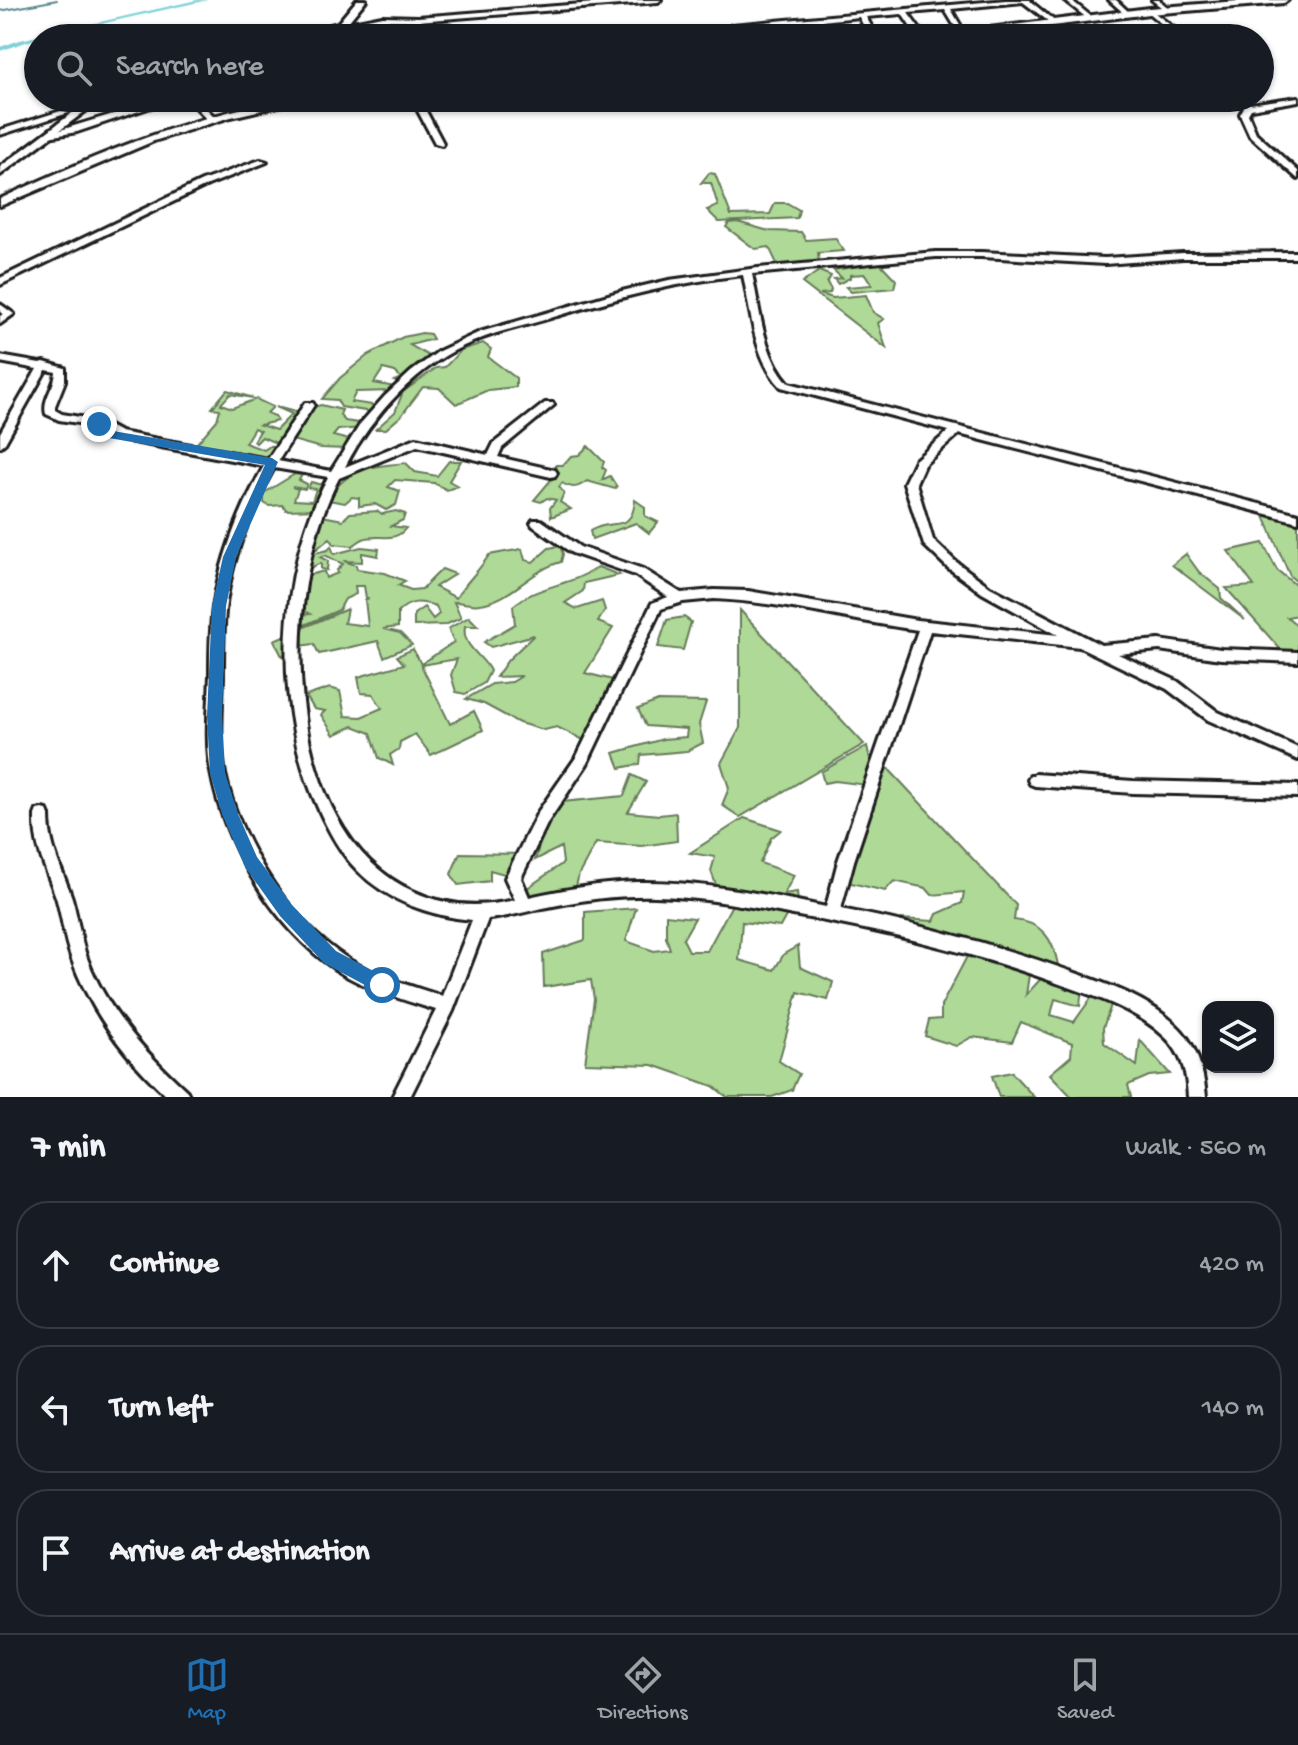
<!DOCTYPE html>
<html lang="en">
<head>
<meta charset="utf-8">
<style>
	body { margin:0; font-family:"Gochi Hand",sans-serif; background:#242831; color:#f1f3f6 }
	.controls { position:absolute; right:24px; bottom:24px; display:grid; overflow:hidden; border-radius:16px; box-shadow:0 2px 6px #0004 }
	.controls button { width:72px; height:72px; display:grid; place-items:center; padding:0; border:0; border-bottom:2px solid #363941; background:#171b24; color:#f1f3f6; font:40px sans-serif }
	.stop { position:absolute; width:24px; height:24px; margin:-18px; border:6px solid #1f6fb2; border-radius:50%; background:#fff }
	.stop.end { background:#1f6fb2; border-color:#fff; box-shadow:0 2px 8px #0008 }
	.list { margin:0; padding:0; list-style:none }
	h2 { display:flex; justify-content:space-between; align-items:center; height:104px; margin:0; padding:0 32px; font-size:34px }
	h2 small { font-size:26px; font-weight:400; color:#9ea1a6 }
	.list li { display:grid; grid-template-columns:52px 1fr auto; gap:24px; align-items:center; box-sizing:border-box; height:128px; margin:0 16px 16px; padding:0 16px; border:2px solid #363941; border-radius:32px }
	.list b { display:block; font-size:30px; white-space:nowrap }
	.list em { font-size:26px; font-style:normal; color:#9ea1a6 }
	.icon { flex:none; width:44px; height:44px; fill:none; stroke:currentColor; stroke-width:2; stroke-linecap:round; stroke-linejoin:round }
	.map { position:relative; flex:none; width:1298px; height:1097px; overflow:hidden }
	.search { position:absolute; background:#171b24; box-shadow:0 2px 6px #0004; left:24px; right:24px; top:24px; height:88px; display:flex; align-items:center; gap:20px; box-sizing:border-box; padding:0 28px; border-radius:44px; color:#9ea1a6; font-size:30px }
	.sheet { height:536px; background:#171b24 }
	nav { display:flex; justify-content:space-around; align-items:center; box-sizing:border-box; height:112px; border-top:2px solid #363941; background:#171b24; font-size:22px; color:#9ea1a6 }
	nav a { display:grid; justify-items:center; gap:4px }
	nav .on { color:#1f6fb2 }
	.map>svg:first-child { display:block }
	.green { fill:#afd997; stroke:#667a5a; stroke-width:2 }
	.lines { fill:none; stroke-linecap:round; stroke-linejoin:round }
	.stream { stroke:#59898d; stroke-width:2 }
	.canal { fill:#81d2d8; fill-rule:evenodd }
	.minor-casing { stroke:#1c1c1c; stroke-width:6 }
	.secondary-casing { stroke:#1c1c1c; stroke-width:6 }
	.minor { fill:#fff; fill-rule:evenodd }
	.secondary { fill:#fff; fill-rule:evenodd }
	.route { fill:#1f6fb2 }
</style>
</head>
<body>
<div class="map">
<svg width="1298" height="1097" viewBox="0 0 1298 1097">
	<rect width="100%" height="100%" fill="#fff"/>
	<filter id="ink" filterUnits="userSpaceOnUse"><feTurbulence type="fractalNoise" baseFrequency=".0125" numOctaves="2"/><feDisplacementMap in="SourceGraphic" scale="16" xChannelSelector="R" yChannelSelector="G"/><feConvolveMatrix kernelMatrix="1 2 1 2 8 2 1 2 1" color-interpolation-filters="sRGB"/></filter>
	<g filter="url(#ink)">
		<g class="green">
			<polygon points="709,173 715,174 731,215 770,214 775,203 787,203 799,210 797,218 719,222 707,210 718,206 711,183 701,183"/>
			<polygon points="737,222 769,231 801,232 806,240 835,238 844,251 818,253 819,265 779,268 769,247 755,249 726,227 729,223"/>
			<polygon points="880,263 896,280 894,288 851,292 846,287 872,285 865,274 850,275 850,278 838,284 834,279 842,278 833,270"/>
			<polygon points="819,271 831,276 827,283 831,289 830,293 820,294 833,298 866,295 873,312 884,319 878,323 886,348 802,283"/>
			<polygon points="422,333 430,334 433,339 410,345 434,359 404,384 394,381 401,378 395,372 383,369 374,383 400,388 392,391 356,392 351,402 380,406 378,413 341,407 337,400 322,399 340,378 368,355 403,337"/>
			<polygon points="483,343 491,349 488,357 516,378 516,387 488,390 456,404 439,388 423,387 401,416 386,429 376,429 395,412 403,392 436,368 445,367 461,350"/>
			<polygon points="227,390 253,398 230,394 221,404 232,408 256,399 273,407 267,413 275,416 277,421 260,425 276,430 292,414 276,407 300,413 282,437 285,441 276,443 262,437 256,443 254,441 260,431 254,428 245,443 264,450 270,446 283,445 267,463 244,459 197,443 217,420 220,409 212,408"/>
			<polygon points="321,405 342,410 340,415 345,421 365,424 362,428 338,430 333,436 349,440 346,449 321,448 292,440 304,424 310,408"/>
			<path d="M588,446L604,462L602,467L606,470L602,480L610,476L617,487L615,489L587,481C578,488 572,489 562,483L559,487L564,493L560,502L571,509L551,517L550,508L556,500L547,498L541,502L534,500L556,474V465H563L571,456L579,455Z"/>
			<path d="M449,461H461L449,481L458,486L447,490L434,483L395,480L388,487L400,491L396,505L386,510L375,504L359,506V498L352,497L345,503L328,500C346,467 373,466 406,463L415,472L437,476Z"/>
			<polygon points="295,474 302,475 299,480 307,484 305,489 292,487 298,489 294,500 312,501 316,489 308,488 311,482 326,486 319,509 286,510 283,505 269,506 264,503 264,493"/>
			<path d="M635,500L645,507V516L658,522L649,533L636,523L592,539L590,531C612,517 632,535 635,500Z"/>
			<path d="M378,511L382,514L396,511L405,514L403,520L391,526L406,528C394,544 379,533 363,539C359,541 356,544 352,546L334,544L330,538L314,551L311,549L322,516L343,520L350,513Z"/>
			<polygon points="1263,514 1298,518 1298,583 1290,576"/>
			<polygon points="1263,543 1277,570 1298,587 1298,615 1287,617 1298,626 1298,650 1281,650 1226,588 1254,586 1228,551"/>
			<path d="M331,546L334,554L361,547L379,549L378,556L362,553V562L344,561L356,565L357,569L385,573L405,581L398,585L411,590L422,589L442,569L455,574L435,587L456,598C466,582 479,571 489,555L522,549L525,560L533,562L549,548L560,546L563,554L561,562C530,570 512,600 480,604C472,606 463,602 454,602L461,618L445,625L414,626V614L424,607L433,619L439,614L436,606C420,601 410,600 398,612V627L383,629L400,633L412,645L384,657L378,641L319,654L314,644L299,646L282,656L274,640L347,609L344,623L368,626L365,600L369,598H366L364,586H355L356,594L345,599L339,610L300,627L301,615L310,614L303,610L306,576L324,571L326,578L338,573L337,570L343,564L325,555L320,557L328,561L327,570L321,569V563L305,570L309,554L328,550Z"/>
			<polygon points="1186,554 1199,572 1220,589 1221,598 1245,620 1172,565"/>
			<path d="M598,567L619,575L584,583L583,591L565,603L577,609L602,601L605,610L598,622L613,628L585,673L613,680L590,743L557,727L544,730L519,723L484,704L466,699L492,684L512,682L522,676L496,677L508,660L534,635L491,647L484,642L515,624L513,606C537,585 571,586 598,567Z"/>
			<polygon points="740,610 864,744 740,817 722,805 729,788 721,763 740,728"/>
			<path d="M469,617L478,626H465C461,647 484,656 490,671L484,683L465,694L456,692L451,675L457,659L421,665L450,724L474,711L483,730L431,755L415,734L400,742L399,749L390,755L393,765L379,758L371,733L353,726L334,735L321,715L325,711L314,709L306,696L330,688L340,691L345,716L361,717L382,708L373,694L361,693L358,677L404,664L397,656L413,649L421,664L454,642L448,629Z"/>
			<polygon points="684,617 691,622 683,650 658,647 667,620"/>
			<polygon points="658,701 706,702 699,724 703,743 687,751 641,755 640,764 620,768 614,753 663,739 686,737 687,729 646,726 638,709"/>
			<polygon points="867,746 872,768 867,785 835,781 824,783 821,772"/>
			<path d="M884,764L1016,905L1014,920C1042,922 1053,939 1058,965L901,933V919L934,921L937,914L962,903L964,892L932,895L926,888L894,881L885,891L847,882Z"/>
			<polygon points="632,775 646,782 628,812 659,815 676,813 677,841 642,846 596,843 579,874 574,895 521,896 526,889 563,863 561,847 535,860 545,827 562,802 624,796"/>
			<polygon points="744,818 781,830 771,838 760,863 794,875 784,894 797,892 798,903 791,907 780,927 742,922 739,960 774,970 784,954 798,946 800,967 833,982 828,1000 798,992 779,1061 799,1074 792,1090 772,1097 727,1097 713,1086 653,1065 585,1063 594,999 591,980 544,987 543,954 585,940 585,912 636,908 626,941 654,951 670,949 666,937 666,915 695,918 683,939 689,951 707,951 734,901 719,893 711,871 715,857 690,853"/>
			<polygon points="460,853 523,854 527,867 508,875 490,870 490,881 458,885 451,874"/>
			<polygon points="972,947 1030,968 1026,995 1048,971 1082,986 1080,1006 1055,999 1051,1015 1074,1022 1094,994 1114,996 1103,1028 1104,1043 1137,1066 1140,1040 1170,1074 1149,1076 1128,1085 1131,1097 1072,1097 1050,1074 1071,1056 1072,1043 1021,1022 1012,1042 972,1037 956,1046 925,1036 929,1020 941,1019 941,1006"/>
			<polygon points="1012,1072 1012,1073 1034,1097 999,1097 992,1076"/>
		</g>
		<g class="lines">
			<polyline class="stream" points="0,11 57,0"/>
			<polygon class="canal" points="197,0 208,0 38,38 0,51 0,47 20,40"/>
			<defs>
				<g id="minor">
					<polygon points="633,0 661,0 658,2 418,21 382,20 362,23 376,38 368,38 356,25 341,27 338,25 382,16 418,17"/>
					<polygon points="1006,0 1031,0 1030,1 1057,23 1052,24 1023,2 951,9 966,35 963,37 960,35 945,10 908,13 926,38 918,38 902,14 866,17 878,38 870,38 859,17 822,21 832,38 824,38 815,21 736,29 740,38 732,38 729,27 732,25"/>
					<polygon points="1064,0 1071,0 1093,18 1088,19"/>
					<polygon points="1109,0 1116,0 1131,14 1126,15"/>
					<polygon points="1152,0 1159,0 1171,10 1166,11"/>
					<polygon points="1149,9 1151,10 1187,38 1179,38 1147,12 1146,11"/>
					<polygon points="1298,97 1298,101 1251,109 1248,114 1256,133 1298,171 1298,179 1250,136 1240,114 1244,107 1235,98 1243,98 1250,104"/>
					<polygon points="166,98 178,98 77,132 48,137 44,135"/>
					<polygon points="187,98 195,98 215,117 215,121 209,121"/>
					<polygon points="411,98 419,98 443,143 442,145 435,143"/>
					<polygon points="83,104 90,106 0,135 0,130"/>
					<polygon points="260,160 267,162 208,185 0,285 0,278 202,181"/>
					<path d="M936,252H981L1105,258L1183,253L1298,252V258H1183L1105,264L981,257H936L752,274C760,309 763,356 789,383L1298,514V522L959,434L924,465L916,483L933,540L955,561L990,587L1101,645L1159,640L1221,649L1298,652V662L1221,659L1159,650L1118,654L1177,681L1218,712L1298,748V760L1208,720L1167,689L1080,647L930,631L854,861L841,909C918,924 993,944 1067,970C1104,983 1147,997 1176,1025C1196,1043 1204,1071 1206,1097H1188C1187,1074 1182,1053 1165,1037C1136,1009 1094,996 1057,983C972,952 883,931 793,915C748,906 702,897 655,896C621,895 587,899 553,906C531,910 510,917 488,919L453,1011L410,1097H392L436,1010C398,998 357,987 325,962C268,917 224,843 211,772C205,740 209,707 210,675C210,653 210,630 213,608C220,559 240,509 264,466L117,439L91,425L59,420L46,414C42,399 55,387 56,372L46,370L5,443L0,447V433L37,369L0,362V356L40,363L44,362L65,368V381L55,406V410L62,414L98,420L120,432L268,459L305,403H313L314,405L278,461L331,471L361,423L385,396L411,372L439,351L480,332L622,291L669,280L758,268ZM743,275C751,312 754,359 781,387L949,431L915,460L904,483L924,545L947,567L982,593L1058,635L917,620L748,591L714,590L681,593L643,569L580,547L541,520H533L531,523L533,526L572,553L635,575L668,597L652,603L577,756L538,812L505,878L515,900C480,908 446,907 413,891C279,830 279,590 339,478L417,446L551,477L555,476L557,473L555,470L498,457L502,448L554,405L553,403H545L494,443L488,455L416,438L345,467C372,415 419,363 475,341C501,330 530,325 557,316C621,297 677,282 743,275ZM274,468L328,477C276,573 273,710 318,808C328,830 340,853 357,870C387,901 430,916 472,920L442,996C415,987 387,980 362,967C295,932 241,848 225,774C219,743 222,709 223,677C223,655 223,633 225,611C231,561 250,511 274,468ZM714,599C783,602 850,621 918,630L838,861L826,907C765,894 701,881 638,882C601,883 565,889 529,897L521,878L548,822L587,764L661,609L683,602Z"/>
					<polygon points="0,304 14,314 0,324 0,316 3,314 0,312"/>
					<polygon points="1035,774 1133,781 1298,785 1298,797 1133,793 1035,786 1030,784 1028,780 1030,776"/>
					<path d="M42,809L47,810L49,815C49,848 62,868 72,898C78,918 80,939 87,958C106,1010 146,1054 187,1091L190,1097H168C126,1059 90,1011 71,957C64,938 62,917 56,897C46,868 34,848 35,815L37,810Z"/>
				</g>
				<g id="secondary">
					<polygon points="357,0 366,0 344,27 299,38 283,38 338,23"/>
					<polygon points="1251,0 1288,0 1284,3 1149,14 955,38 928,38 933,35 1149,8"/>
					<polygon points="92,98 103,98 0,175 0,167"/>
					<path d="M292,98H314L231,117L154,141L0,206V199C94,155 189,116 292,98Z"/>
				</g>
			</defs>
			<use href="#minor" class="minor-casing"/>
			<use href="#secondary" class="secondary-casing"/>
			<use href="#minor" class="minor"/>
			<use href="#secondary" class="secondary"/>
		</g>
	</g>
	<polygon class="route" points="99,420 113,431 272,458 278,462 236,557 226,606 222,716 225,773 238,814 257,857 292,905 336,951 388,979 391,985 388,991 382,993 376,991 324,963 280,916 245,867 222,814 210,773 207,716 212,606 223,557 265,465 109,438 93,424"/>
</svg>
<div class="controls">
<button><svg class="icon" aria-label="layers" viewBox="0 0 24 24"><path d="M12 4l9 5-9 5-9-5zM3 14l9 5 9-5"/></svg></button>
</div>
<div class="stop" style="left:382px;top:985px"></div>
<div class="stop end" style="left:99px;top:424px"></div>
<div class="search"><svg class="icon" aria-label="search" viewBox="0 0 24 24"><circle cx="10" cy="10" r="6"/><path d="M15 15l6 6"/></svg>Search here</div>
</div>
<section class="sheet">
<h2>7 min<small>Walk · 560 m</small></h2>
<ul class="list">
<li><svg class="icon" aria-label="ahead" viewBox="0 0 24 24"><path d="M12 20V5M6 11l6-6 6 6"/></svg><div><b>Continue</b></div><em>420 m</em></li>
<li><svg class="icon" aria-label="left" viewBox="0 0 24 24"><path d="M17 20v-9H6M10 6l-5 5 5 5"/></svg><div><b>Turn left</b></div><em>140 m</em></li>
<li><svg class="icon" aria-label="arrive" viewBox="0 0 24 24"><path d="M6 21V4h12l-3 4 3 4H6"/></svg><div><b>Arrive at destination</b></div></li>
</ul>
</section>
<nav>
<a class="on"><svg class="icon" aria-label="map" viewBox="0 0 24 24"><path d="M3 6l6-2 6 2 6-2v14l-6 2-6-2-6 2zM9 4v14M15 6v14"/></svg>Map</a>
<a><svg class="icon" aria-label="directions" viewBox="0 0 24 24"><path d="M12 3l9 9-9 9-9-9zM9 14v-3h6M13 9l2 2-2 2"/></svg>Directions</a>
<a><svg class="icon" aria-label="saved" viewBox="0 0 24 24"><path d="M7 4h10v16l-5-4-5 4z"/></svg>Saved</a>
</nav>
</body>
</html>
